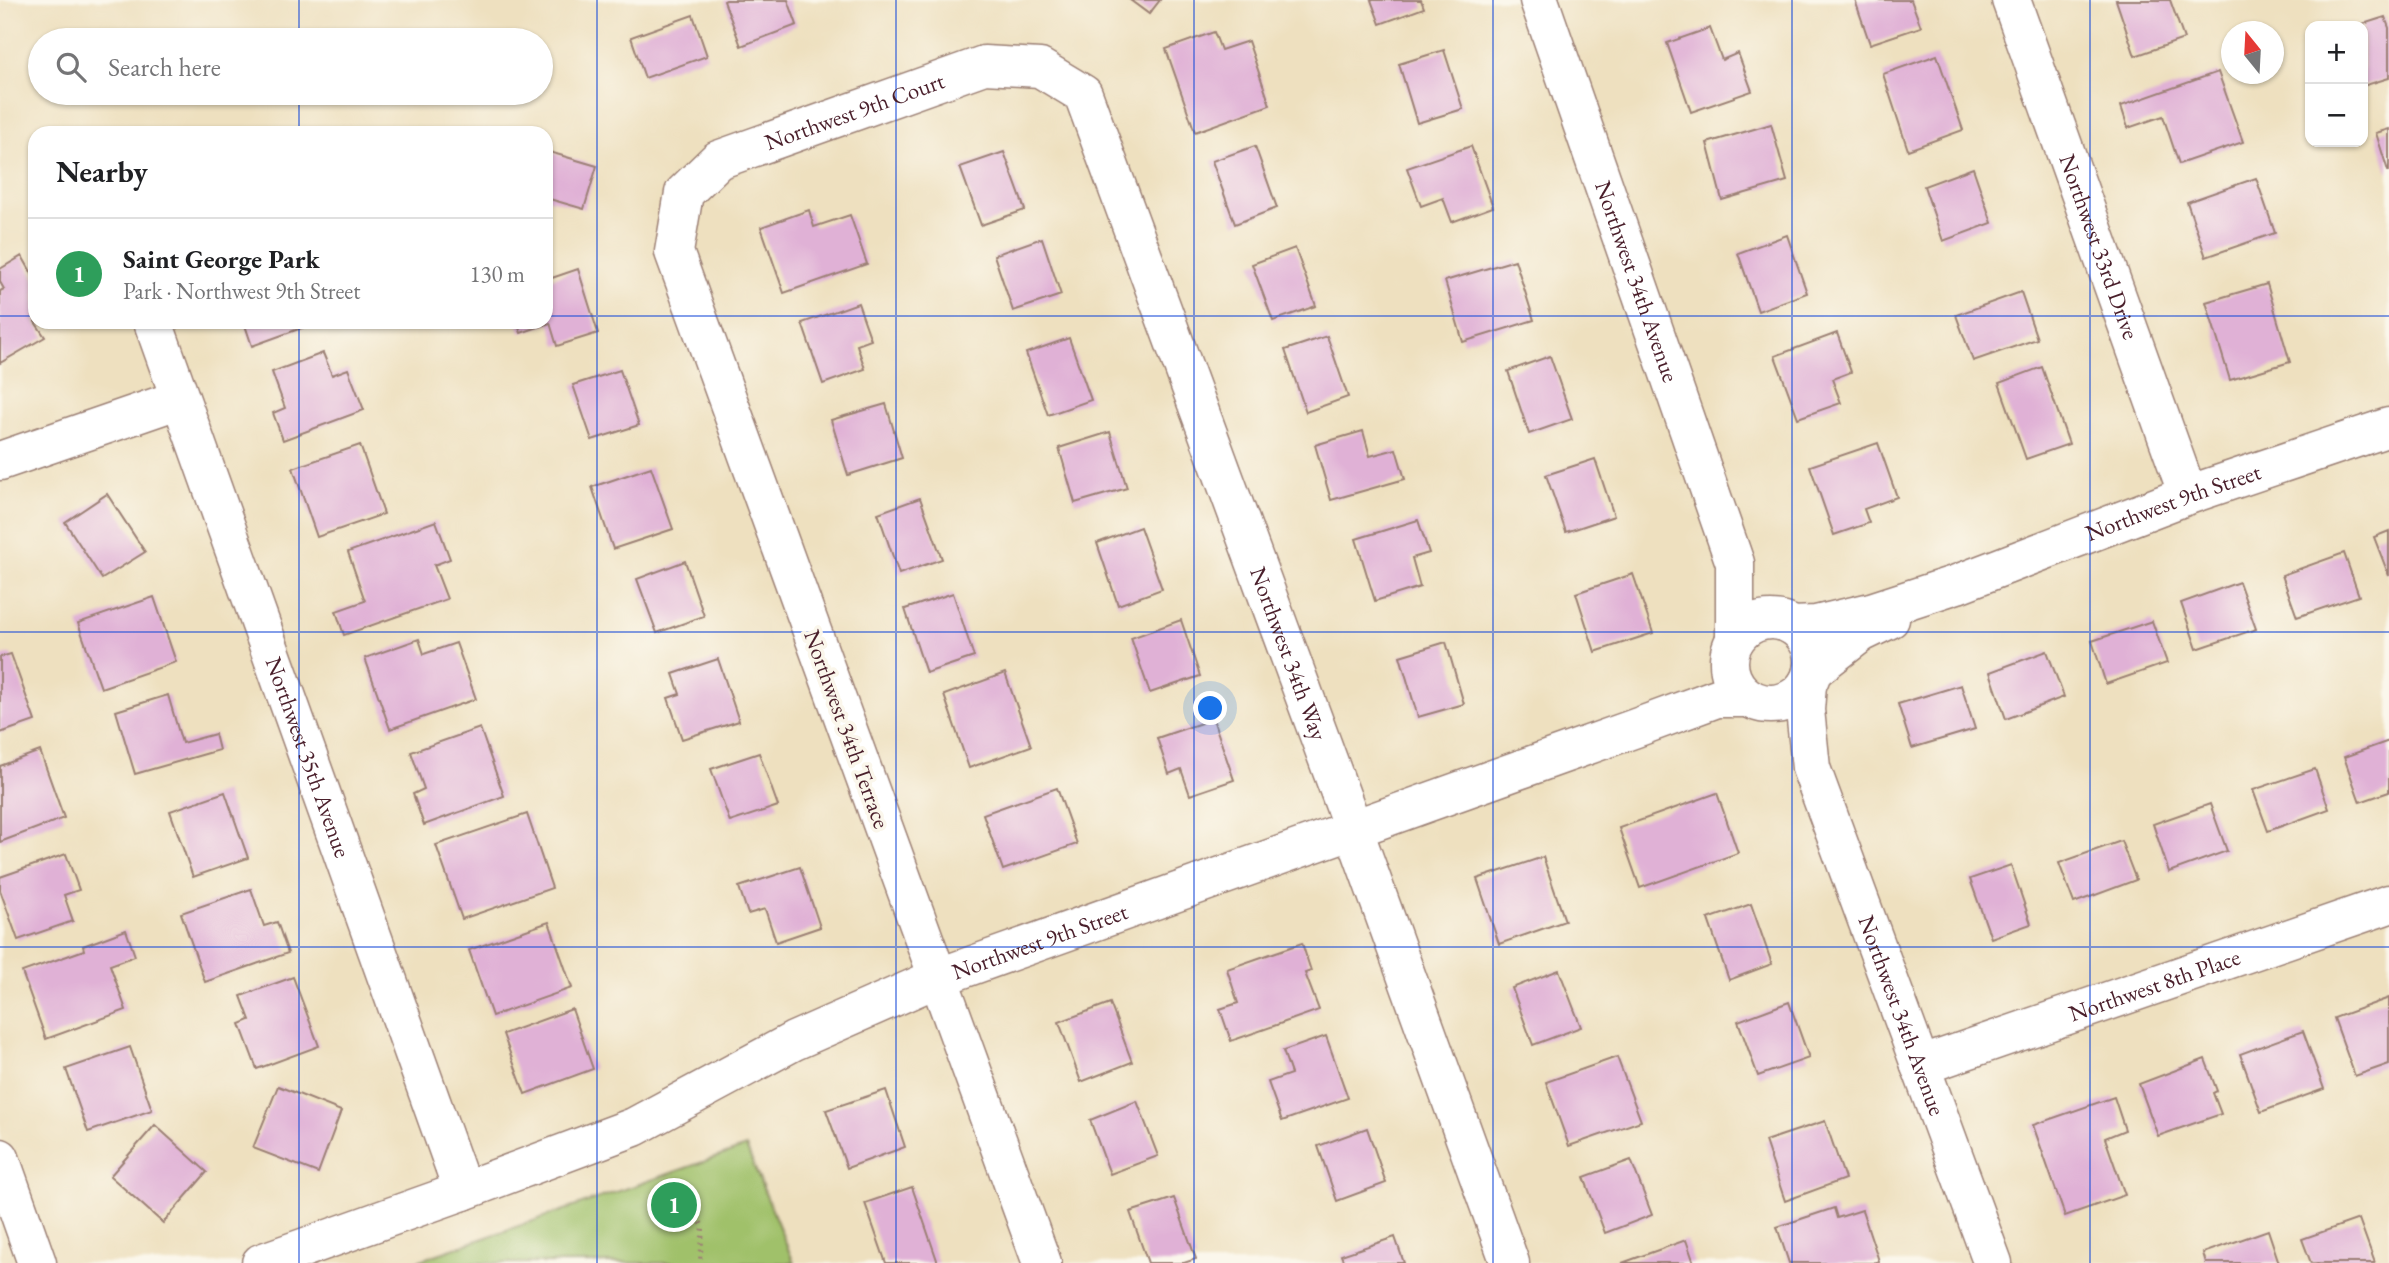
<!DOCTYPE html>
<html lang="en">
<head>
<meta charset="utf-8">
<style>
	body { margin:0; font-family:"EB Garamond",serif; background:#f2f2f2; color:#202124 }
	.controls { position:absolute; right:21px; top:21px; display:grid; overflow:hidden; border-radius:14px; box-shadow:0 2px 5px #0004 }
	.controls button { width:63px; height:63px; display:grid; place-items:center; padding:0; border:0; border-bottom:2px solid #e0e0e0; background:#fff; color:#202124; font:35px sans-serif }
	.compass { position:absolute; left:2221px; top:21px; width:63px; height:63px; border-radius:50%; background:#fff; box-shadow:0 2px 5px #0004; rotate:342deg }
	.you { position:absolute; left:1211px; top:709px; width:24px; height:24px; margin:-18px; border:5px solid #fff; border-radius:50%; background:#1a73e8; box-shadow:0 0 0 10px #1a73e833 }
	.badge { display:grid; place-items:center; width:46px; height:46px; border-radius:50%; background:#1f6fb2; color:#fff; font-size:23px; font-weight:700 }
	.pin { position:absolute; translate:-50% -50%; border:4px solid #fff; box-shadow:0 2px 7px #0006 }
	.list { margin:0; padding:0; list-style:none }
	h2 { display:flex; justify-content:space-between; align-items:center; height:91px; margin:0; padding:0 28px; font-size:30px }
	h2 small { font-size:23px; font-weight:400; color:#757577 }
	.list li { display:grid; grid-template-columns:46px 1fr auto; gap:21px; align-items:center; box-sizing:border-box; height:112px; padding:0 28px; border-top:2px solid #e0e0e0 }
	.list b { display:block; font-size:26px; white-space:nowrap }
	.list p { margin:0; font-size:23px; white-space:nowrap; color:#757577 }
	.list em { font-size:23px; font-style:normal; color:#757577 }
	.icon { flex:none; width:38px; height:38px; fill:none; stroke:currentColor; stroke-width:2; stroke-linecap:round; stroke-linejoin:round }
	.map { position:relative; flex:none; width:2389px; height:1263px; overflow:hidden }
	.search { position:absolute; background:#fff; box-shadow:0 2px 5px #0004; left:28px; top:28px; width:525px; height:77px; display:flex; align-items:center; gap:18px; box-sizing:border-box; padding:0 24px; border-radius:38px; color:#757577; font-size:26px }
	.panel { position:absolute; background:#fff; box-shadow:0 2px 5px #0004; left:28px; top:126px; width:525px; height:203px; border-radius:21px }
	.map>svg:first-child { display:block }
	.green { fill:#a0c16a; stroke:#75704a; stroke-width:2 }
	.building { fill:#e0b1d6 }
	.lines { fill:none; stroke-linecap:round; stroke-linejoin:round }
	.street-casing { stroke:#9c8075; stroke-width:41 }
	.secondary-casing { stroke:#9c8075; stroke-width:41 }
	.path { stroke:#9c8075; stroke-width:4.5; stroke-dasharray:2 5; stroke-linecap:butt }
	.street { stroke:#fff; stroke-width:38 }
	.secondary { stroke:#fff; stroke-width:38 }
	.grid { fill:none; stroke:#1d4ed8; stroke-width:2; stroke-opacity:0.55 }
	.labels { text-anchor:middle; stroke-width:7; stroke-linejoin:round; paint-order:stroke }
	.street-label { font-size:23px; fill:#4a1f2b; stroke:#fbf7ec }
</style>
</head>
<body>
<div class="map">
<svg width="2389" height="1263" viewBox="0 0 2389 1263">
	<rect width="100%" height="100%" fill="#fbf7ec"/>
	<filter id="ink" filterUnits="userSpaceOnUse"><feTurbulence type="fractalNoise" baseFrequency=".0143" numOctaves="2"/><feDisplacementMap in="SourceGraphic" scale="14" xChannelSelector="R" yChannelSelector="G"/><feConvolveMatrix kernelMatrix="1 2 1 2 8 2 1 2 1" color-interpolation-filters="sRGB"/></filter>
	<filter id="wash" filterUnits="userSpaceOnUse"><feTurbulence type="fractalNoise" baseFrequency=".00686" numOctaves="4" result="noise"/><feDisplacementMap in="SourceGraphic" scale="28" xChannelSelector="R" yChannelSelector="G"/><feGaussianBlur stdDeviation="1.57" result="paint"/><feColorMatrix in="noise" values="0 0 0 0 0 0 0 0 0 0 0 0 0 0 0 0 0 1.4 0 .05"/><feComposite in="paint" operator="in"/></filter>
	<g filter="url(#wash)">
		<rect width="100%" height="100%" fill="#eee0bf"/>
		<polygon class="green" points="746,1147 794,1263 412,1263"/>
		<g id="blocks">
			<g class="building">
				<polygon points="726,0 788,0 797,25 741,46 724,1"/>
				<polygon points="1130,0 1160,0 1149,14"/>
				<polygon points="1371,0 1421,0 1424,8 1380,24"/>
				<polygon points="1855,0 1911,0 1921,27 1870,44"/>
				<polygon points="2116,0 2170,0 2184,39 2135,56"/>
				<polygon points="693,15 707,56 645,78 631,37"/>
				<polygon points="2385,17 2389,28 2389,78 2363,86 2363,24"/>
				<polygon points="1710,28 1722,60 1738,53 1752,91 1691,112 1667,43"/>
				<polygon points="1214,32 1221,50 1248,41 1270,105 1195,132 1166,49"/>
				<polygon points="1444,50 1463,109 1417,123 1399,64"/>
				<polygon points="1937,55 1963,130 1908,150 1883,74"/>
				<polygon points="2218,72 2243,142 2179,164 2163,116 2128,128 2121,106"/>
				<polygon points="1771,124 1787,181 1722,200 1707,143"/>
				<polygon points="2389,129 2389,171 2388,171 2376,133"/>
				<polygon points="1255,146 1277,208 1235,224 1212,161"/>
				<polygon points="1471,146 1493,207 1452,222 1443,198 1421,206 1407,168"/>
				<polygon points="546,151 597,166 584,209 546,198"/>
				<polygon points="1004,152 1025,210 981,225 960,167"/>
				<polygon points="1973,168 1992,223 1943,241 1924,186"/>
				<polygon points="2256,178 2275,233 2206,257 2187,202"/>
				<polygon points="809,210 814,227 850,215 867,264 784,293 761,227"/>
				<polygon points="1787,235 1807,293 1758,311 1738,253"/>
				<polygon points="1042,238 1061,295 1013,311 994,255"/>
				<polygon points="1295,248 1316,306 1273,321 1252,264"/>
				<polygon points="22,256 35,279 35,322 45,337 0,363 0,291 4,289 0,282 0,269"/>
				<polygon points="1515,260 1534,320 1463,342 1445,281"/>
				<polygon points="578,269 598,333 557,346 550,323 521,333 517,322 546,322 546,280"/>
				<polygon points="2267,284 2290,362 2230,380 2206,302"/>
				<polygon points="2021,292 2037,339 1973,361 1956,315"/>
				<polygon points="858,303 871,340 857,345 865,369 823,384 802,323"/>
				<polygon points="244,322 318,322 252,346"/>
				<polygon points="1837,333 1851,372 1832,379 1841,403 1798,418 1775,356"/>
				<polygon points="1327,336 1348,397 1306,412 1285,350"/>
				<polygon points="1069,338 1091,400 1048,415 1026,353"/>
				<polygon points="323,353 332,375 348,369 364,410 283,440 273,413 285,408 272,372"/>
				<polygon points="1550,356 1572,419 1529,434 1508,371"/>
				<polygon points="2042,367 2069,444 2026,459 1999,383"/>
				<polygon points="620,370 639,425 592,440 573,385"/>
				<polygon points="886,404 902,458 848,475 831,420"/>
				<polygon points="1363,431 1370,456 1396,449 1405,479 1331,500 1315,445"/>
				<polygon points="1110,432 1127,488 1075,503 1059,448"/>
				<polygon points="1878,443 1897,497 1864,509 1869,523 1834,535 1810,466"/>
				<polygon points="360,445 384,514 317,537 293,468"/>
				<polygon points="1595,459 1614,516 1566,532 1546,475"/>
				<polygon points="651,467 673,529 613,549 592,487"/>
				<polygon points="107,494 145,552 102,579 65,522"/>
				<polygon points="920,498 942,559 899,574 878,513"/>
				<polygon points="1418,520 1429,553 1412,558 1420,587 1375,601 1356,539"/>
				<polygon points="436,521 450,559 434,565 447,599 344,635 336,611 365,601 348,552"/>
				<polygon points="1140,527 1162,589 1118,605 1097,543"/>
				<polygon points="2389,531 2389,576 2374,537"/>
				<polygon points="2344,553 2359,596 2297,617 2282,575"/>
				<polygon points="685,561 704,616 657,633 637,579"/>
				<polygon points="1633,574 1653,633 1595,652 1576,593"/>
				<polygon points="2239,582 2256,629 2197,649 2181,603"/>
				<polygon points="953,593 974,657 926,673 905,609"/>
				<polygon points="154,597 176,662 101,688 78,623"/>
				<polygon points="1181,620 1200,676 1150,693 1131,638"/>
				<polygon points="2152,621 2167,663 2106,684 2092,641"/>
				<polygon points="419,639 424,654 456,643 476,699 390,729 365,658"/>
				<polygon points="1446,642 1464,704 1418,717 1400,656"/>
				<polygon points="2047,651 2064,697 2006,719 1990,672"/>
				<polygon points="11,654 35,721 0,733 0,657"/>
				<polygon points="718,659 739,721 682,739 668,698 680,694 673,674"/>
				<polygon points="1005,673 1031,746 969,768 944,695"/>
				<polygon points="1961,685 1975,729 1912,748 1898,704"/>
				<polygon points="168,695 182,743 215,734 219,750 135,774 116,711"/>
				<polygon points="1213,719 1234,780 1190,795 1181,769 1169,774 1157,738"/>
				<polygon points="480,728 504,796 424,825 413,794 424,789 411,752"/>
				<polygon points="2389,741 2389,792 2360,802 2344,757"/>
				<polygon points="40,751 64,818 0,842 0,766"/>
				<polygon points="759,753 778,806 730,822 711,769"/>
				<polygon points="2315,769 2329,809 2268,831 2253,790"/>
				<polygon points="1057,788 1077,844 1003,870 983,814"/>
				<polygon points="225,792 248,858 193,877 170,811"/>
				<polygon points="1717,793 1738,853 1640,888 1619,828"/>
				<polygon points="2210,804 2227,851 2169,872 2153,824"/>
				<polygon points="527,814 552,888 462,919 436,845"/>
				<polygon points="2121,841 2136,880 2074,903 2059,863"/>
				<polygon points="66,854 79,890 64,895 73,921 18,940 0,890 0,877"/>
				<polygon points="1543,857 1565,921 1499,944 1477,879"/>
				<polygon points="2011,865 2031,924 1991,938 1970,879"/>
				<polygon points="800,867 820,927 776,942 765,909 748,914 739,887"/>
				<polygon points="251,889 264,926 277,922 288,953 205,982 181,913"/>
				<polygon points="1751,904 1772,964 1729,980 1708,919"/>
				<polygon points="549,922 572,988 492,1016 469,950"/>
				<polygon points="126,930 135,956 110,965 126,1010 46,1039 22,972 84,950 83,946"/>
				<polygon points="1302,943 1311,971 1305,973 1319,1010 1231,1041 1220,1009 1238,1003 1227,969"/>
				<polygon points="1559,970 1581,1027 1533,1045 1512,988"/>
				<polygon points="293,977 319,1046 257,1069 240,1024 250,1020 241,996"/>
				<polygon points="2389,998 2389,1064 2355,1076 2334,1018"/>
				<polygon points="1789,1002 1809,1058 1758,1076 1738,1021"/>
				<polygon points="1110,1003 1132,1062 1081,1082 1059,1022"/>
				<polygon points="572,1009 593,1069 525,1094 503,1034"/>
				<polygon points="2303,1031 2324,1089 2261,1112 2240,1054"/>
				<polygon points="1326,1036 1348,1098 1282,1121 1268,1082 1291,1074 1283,1051"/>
				<polygon points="130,1047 152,1110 88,1132 66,1069"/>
				<polygon points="1617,1057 1641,1121 1569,1146 1546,1082"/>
				<polygon points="2205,1059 2217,1091 2213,1093 2221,1114 2158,1136 2139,1084"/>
				<polygon points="278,1086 341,1111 318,1173 253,1148"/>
				<polygon points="886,1090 905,1147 847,1168 826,1110"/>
				<polygon points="2114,1097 2125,1130 2105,1138 2125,1195 2065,1216 2033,1125"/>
				<polygon points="1137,1101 1158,1156 1110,1174 1090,1120"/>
				<polygon points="1825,1121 1845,1179 1785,1201 1765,1141"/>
				<polygon points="155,1125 207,1172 163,1223 110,1176"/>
				<polygon points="1367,1128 1386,1183 1337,1201 1318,1146"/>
				<polygon points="1631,1160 1652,1215 1605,1233 1584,1177"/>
				<polygon points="912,1187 938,1263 886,1263 865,1203"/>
				<polygon points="1174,1198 1196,1259 1184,1263 1148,1263 1130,1212"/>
				<polygon points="1834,1208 1837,1218 1862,1210 1879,1261 1873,1263 1789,1263 1777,1227"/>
				<polygon points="2359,1219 2375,1263 2311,1263 2302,1239"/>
				<polygon points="2268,1230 2279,1263 2206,1263 2203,1253"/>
				<polygon points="1395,1237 1404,1263 1344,1263 1341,1255"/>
				<polygon points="1686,1240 1694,1263 1622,1263"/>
			</g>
		</g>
	</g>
	<g filter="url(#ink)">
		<use href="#blocks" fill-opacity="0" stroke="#9c8075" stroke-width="2"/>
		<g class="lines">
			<defs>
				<g id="street">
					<path id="s1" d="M2011,0L2188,495"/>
					<path id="s2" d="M153,322L463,1191"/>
					<polyline points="0,461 180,399"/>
					<path id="s3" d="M1793,626L1816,625L1871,612L1957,584L2188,495L2389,427"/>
					<polyline points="1812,671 1861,633 1890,619"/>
					<path id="s4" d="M1920,1066L2389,904"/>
					<polyline points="0,1158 37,1263"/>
					<path id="s5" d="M1042,1263L674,252L684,193L718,160L984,65L1040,68L1083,94L1353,828L1510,1263"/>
				</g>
				<g id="secondary">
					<path id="s6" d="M1539,0L1735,563V640"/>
					<circle cx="1771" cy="662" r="42"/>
					<path id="s7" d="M1807,684L1805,710L1811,768L1993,1263"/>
					<path id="s8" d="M261,1263L463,1191L634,1127L794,1041L937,978L1633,729L1717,698H1749"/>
				</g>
			</defs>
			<use href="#street" class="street-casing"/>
			<use href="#secondary" class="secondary-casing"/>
			<polyline class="path" points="656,1194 684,1201 703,1226 700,1263"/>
			<use href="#street" class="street"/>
			<use href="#secondary" class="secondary"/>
		</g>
	</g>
	<path class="grid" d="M299,0V40M597,0V1263M896,0V1263M1194,0V1263M1493,0V1263M1792,0V1263M2090,0V1263M299,93V133M0,316H35M546,316H2389M299,322V1263M0,632H2389M0,947H2389"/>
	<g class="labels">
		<g class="street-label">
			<text dy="8" stroke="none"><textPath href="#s5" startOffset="1328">Northwest 9th Court</textPath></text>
			<text dy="8" stroke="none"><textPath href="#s1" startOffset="262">Northwest 33rd Drive</textPath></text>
			<text dy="8" stroke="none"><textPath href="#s6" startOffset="298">Northwest 34th Avenue</textPath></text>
			<text dy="8" stroke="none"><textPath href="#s3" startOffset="401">Northwest 9th Street</textPath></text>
			<text dy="8" stroke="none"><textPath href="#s5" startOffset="2168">Northwest 34th Way</textPath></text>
			<text transform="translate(847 729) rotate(70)" y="8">Northwest 34th Terrace</text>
			<text dy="8" stroke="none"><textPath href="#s2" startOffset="462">Northwest 35th Avenue</textPath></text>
			<text dy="8" stroke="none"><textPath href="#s8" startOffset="844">Northwest 9th Street</textPath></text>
			<text dy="8" stroke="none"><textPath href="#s4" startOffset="248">Northwest 8th Place</textPath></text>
			<text dy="8" stroke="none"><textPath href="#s7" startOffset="348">Northwest 34th Avenue</textPath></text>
		</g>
	</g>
</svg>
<div class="controls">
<button>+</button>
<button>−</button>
</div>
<svg class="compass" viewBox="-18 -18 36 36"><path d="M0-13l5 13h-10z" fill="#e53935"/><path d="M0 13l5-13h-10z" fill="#757577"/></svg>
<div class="you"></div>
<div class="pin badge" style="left:674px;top:1205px;background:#2e9e5b">1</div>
<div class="search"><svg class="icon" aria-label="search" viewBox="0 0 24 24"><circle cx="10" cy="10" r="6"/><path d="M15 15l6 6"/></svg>Search here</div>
<section class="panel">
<h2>Nearby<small></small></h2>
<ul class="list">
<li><span class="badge" style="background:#2e9e5b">1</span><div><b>Saint George Park</b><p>Park · Northwest 9th Street</p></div><em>130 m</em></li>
</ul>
</section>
</div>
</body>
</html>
